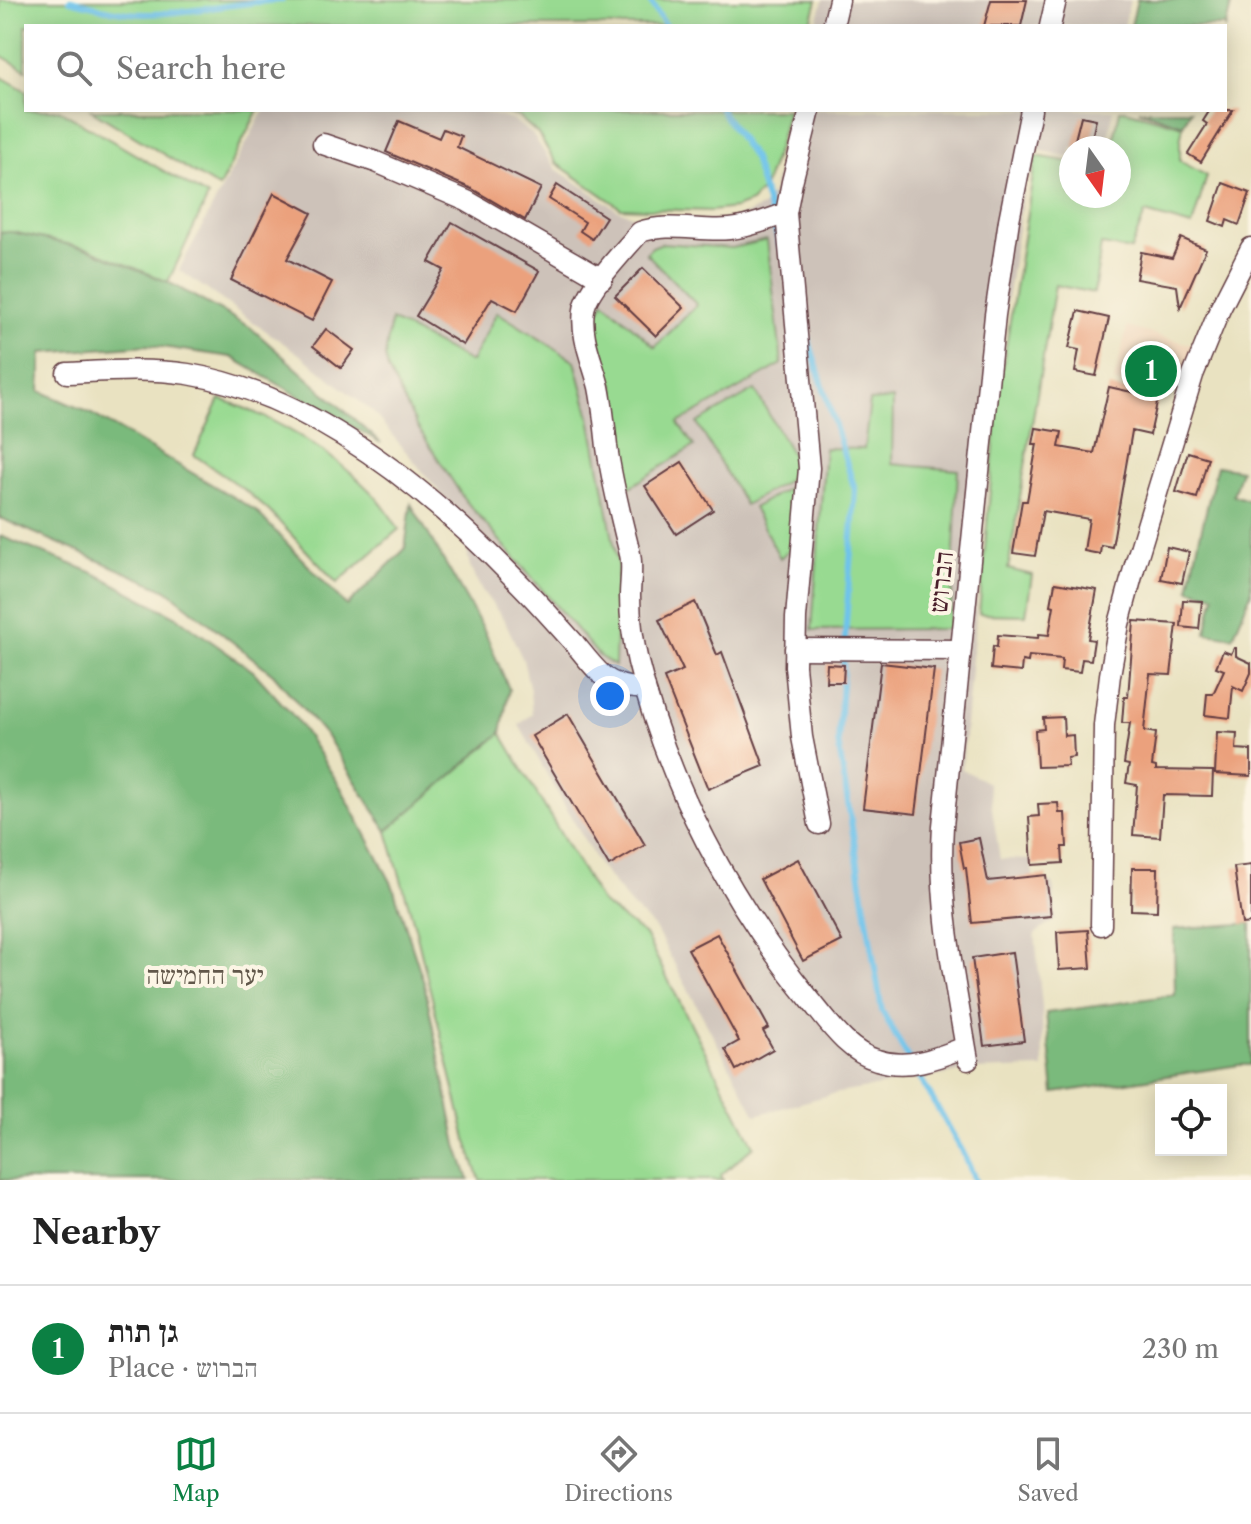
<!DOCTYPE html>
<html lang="en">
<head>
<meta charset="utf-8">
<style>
	body { margin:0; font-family:"Libre Caslon Text","Frank Ruhl Libre",serif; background:#f6f6f6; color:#222 }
	.controls { position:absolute; right:24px; bottom:24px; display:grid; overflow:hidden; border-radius:0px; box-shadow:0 4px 20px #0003 }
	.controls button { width:72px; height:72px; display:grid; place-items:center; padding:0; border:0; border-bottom:2px solid #e0e0e0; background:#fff; color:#222; font:40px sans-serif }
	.compass { position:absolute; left:1059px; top:136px; width:72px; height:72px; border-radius:50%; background:#fff; box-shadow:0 4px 20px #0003; rotate:166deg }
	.you { position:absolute; left:610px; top:696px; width:28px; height:28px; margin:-20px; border:6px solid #fff; border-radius:50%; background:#1a73e8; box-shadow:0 0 0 12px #1a73e833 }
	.badge { display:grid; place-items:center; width:52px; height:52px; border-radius:50%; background:#0b8043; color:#fff; font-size:26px; font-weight:700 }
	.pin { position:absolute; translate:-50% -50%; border:4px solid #fff; box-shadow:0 2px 8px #0006 }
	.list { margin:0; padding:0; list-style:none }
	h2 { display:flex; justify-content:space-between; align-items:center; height:104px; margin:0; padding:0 32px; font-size:34px }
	h2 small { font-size:26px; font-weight:400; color:#767676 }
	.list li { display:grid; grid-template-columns:52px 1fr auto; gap:24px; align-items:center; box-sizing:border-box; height:128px; padding:0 32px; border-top:2px solid #e0e0e0 }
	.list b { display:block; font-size:30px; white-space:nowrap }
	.list p { margin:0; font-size:26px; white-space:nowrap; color:#767676 }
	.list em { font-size:26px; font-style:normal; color:#767676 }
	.icon { flex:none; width:44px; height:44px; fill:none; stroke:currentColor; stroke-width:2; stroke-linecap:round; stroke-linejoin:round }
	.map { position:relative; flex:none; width:1251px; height:1180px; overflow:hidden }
	.search { position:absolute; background:#fff; box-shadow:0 4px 20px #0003; left:24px; right:24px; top:24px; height:88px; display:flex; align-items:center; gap:20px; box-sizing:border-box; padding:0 28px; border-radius:0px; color:#767676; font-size:30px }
	.sheet { height:232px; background:#fff }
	nav { display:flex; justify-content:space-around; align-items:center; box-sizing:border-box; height:112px; border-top:2px solid #e0e0e0; background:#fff; font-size:22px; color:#767676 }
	nav a { display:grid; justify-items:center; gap:4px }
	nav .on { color:#0b8043 }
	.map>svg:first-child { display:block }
	.built { fill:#efd6bb }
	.industrial { fill:#cdc2b9 }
	.green { fill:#98da91; stroke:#717c5e; stroke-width:2 }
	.forest { fill:#7aba7b; stroke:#626c53; stroke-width:2 }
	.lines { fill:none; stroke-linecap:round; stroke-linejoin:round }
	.stream { stroke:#6ec3eb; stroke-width:6 }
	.building { fill:#eba17d }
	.street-casing { stroke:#623c42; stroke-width:23 }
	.street { stroke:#fff; stroke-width:20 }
	.labels { text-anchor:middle; stroke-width:8; stroke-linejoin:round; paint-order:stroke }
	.street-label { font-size:26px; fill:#4a1f2b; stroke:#fcf5e5 }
	.park-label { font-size:26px; fill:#61574a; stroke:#fcf5e5 }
</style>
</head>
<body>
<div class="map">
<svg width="1251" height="1180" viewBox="0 0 1251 1180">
	<rect width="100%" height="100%" fill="#fcf5e5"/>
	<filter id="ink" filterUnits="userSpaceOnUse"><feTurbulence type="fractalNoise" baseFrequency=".0125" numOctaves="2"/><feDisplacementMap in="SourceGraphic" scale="16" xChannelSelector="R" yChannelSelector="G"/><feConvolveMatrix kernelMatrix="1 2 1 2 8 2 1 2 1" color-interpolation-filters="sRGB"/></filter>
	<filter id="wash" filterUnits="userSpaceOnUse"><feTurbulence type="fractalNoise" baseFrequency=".006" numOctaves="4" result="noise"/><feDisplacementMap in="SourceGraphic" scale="32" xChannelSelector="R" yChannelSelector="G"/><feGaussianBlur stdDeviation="1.8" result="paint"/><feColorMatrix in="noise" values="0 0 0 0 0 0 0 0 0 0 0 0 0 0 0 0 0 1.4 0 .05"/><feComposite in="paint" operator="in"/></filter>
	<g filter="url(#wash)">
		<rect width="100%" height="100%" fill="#e9e2c1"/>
		<polygon class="built" points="1127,327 1193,345 1183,380 1140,391 1114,382"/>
		<g class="industrial">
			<polygon points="823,0 1130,0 1124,26 816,26"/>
			<polygon points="264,110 476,110 514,121 532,134 556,169 618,210 632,215 666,216 719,220 747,214 764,206 772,193 794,110 1114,110 1105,148 1071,148 1071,157 1033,149 1025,182 1000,346 962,769 988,783 1000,859 1031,860 1034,883 1053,883 1056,919 1035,934 1042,1006 1043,1068 972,1070 833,1094 756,1115 655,928 633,907 598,864 519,725 532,714 530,690 523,660 505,621 481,589 470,567 466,545 438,490 373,412 299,354 179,270"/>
		</g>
		<g class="green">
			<polygon points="0,0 817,0 810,26 26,26 26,70 0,55"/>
			<polygon points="0,76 26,91 26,110 59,110 208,197 168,282 89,249 12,232 0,232"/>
			<polygon points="91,110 258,110 219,188"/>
			<polygon points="497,110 788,110 778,147 764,188 751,202 735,208 711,211 621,208 556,163 538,134 519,117"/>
			<polygon points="1120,110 1126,110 1183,126 1180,141 1180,161 1207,176 1192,226 1145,213 1131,250 1101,245 1094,293 1055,285 1008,569 1032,575 1026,615 979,614 999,390 1036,156 1071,162 1071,196 1119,196 1119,148 1112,148"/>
			<polygon points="767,240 782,364 678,423 694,446 627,489 614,386 600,347 595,327 598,312 604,301 655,347 697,305 646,253 652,247 662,243 732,248"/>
			<polygon points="497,312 575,361 590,417 618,565 615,666 599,656 464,499 417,426 388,370 385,357 391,320 471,362"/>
			<polygon points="755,390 802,472 745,505 697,423"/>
			<path d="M220,399C276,418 332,451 373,494C383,504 391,517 399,529L337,583L269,511L246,491L194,455Z"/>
			<polygon points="893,399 892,464 958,470 950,629 812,630 825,448 864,449 870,401"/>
			<polygon points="804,479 796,544 780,558 753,508"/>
			<polygon points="501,733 601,902 645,935 754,1146 721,1175 723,1180 480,1180 466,1139 415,927 387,831"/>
		</g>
		<g class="forest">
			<polygon points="1137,0 1231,0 1232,1 1225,30 1225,26 1131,26"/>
			<polygon points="1139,110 1191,110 1183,125"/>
			<polygon points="0,232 12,232 89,249 168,282 250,327 381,443 231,357 148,345 42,353 40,391 90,413 255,510 347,606 405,549 411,504 485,632 509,689 501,733 387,831 328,738 273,674 167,590 0,518"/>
			<polygon points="1217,466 1241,470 1233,495 1251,501 1251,593 1233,637 1206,633 1215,595 1189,589 1199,540"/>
			<polygon points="0,536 96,574 177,617 253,671 297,720 340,786 392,884 424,983 457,1145 469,1180 0,1180"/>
			<polygon points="1251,923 1251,1065 1239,1065 1054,1093 1046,1013 1175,995 1174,929"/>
		</g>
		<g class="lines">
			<g class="stream">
				<path d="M70,0C95,6 119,14 144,14C190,14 236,2 282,0"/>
				<polyline points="649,0 666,26"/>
				<polyline points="721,110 753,158 781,248"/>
				<polyline points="805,328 855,490 838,742 882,1011 908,1058"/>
				<polyline points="914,1067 964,1154 975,1180"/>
			</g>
		</g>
		<g id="blocks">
			<g class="building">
				<polygon points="991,0 1027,0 1021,26 984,26"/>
				<polygon points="1210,110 1233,110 1201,162 1188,154 1207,124 1203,121"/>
				<polygon points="1081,116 1096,119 1090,148 1073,148"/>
				<polygon points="399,121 439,138 443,129 461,136 457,147 541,188 525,220 472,189 386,152"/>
				<polygon points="1223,183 1250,193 1239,225 1227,220 1225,227 1210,221"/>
				<polygon points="557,185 606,217 592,239 580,231 585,222 549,199"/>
				<polygon points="274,193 312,213 287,259 332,282 312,321 231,280"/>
				<polygon points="452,222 539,271 517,311 492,298 463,345 416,316 444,270 429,262"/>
				<polygon points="1181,238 1206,249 1180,308 1177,286 1136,279 1141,252 1172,258"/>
				<polygon points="643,268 684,308 656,336 615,296"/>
				<polygon points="1078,311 1109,318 1096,376 1075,372 1079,350 1069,348"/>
				<polygon points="326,329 354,350 341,368 313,346"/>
				<polygon points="1167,355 1174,376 1162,380 1150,435 1132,431 1112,547 1101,545 1100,554 1084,551 1089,519 1043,511 1035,556 1013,553 1022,501 1027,501 1037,444 1033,444 1036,428 1062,432 1059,447 1094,453 1109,387 1136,393 1128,366"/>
				<polygon points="1188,452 1208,458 1197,498 1176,492"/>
				<polygon points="682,462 713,510 676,534 645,486"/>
				<polygon points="1167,547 1189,552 1182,583 1161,579"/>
				<polygon points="1055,583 1097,590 1088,639 1094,640 1091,660 1082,659 1080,672 1061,670 1062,659 1029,656 1028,662 1022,661 1021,672 991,669 993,646 997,647 998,635 1038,638 1039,634 1049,635 1054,606 1051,605"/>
				<polygon points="1183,600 1202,601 1199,629 1181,627"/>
				<polygon points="695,602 717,655 722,652 764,766 708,789 664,678 683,670 659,620"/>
				<polygon points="1134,621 1177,624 1171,675 1150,674 1144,731 1156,733 1152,766 1156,767 1156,770 1213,771 1212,796 1163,795 1160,837 1133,835 1137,785 1126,783 1129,765 1124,764 1130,723 1122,723 1124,697 1128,697"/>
				<polygon points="1234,648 1236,648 1236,656 1251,663 1251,673 1243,691 1233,686 1230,718 1205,715 1207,694 1213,694 1224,670 1216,667 1223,651 1231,654"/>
				<polygon points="881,663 934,669 916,814 863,808"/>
				<polygon points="827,664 844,665 843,682 826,682"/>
				<polygon points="568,714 645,845 609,866 532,736"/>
				<polygon points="1063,717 1064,736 1073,735 1074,757 1067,758 1068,766 1037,767 1035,730 1044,729 1043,718"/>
				<polygon points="1217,732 1237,733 1236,749 1251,750 1251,776 1215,774"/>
				<polygon points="1058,803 1059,813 1065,813 1067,847 1062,847 1063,863 1032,865 1029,817 1039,816 1038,804"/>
				<polygon points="979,838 988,881 1046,875 1051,916 972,923 966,868 964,868 959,842"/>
				<polygon points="798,859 842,941 803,961 760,879"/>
				<polygon points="1251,865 1251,923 1242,924 1234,867"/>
				<polygon points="1132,868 1158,868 1157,911 1131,910"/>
				<polygon points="1088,930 1091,968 1059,970 1057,932"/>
				<polygon points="717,934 769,1028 763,1031 773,1049 736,1070 725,1049 739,1041 688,949"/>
				<polygon points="1012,952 1024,1041 984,1046 972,958"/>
			</g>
		</g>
	</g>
	<g filter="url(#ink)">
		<use href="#blocks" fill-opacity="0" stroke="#623c42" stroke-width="2"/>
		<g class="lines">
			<defs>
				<g id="street">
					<polyline points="833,26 839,0"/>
					<polyline points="1050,26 1056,0"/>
					<polyline points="810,110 792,182 786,213 809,468 796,618 795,666 802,737 819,824"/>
					<polyline points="323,144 376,162 467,201 602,279"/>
					<path d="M786,213C768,220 749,227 730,229C700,232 669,222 640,232C625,250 587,288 584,310C580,337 593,362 599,387C603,407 605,427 607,447C612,483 621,518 630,554C633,567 630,582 630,596C630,619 633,641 638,662C668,785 731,903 811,1001C829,1023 848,1052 877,1060C908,1070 937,1058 965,1047"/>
					<path d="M67,373C107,371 148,368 188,374C314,395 431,492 517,581C537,601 556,623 575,644C584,655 592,666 603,676C616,686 629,689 645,688"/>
					<polyline points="795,649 960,650"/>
					<polyline points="1101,925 1104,725 1110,675 1119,624 1135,565 1193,375 1220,309 1251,248"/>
					<path d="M968,1060C955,983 938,905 943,826L995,315L1009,220L1031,110"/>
				</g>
			</defs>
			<use href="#street" class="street-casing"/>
			<use href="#street" class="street"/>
		</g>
	</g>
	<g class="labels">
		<g class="street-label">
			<text transform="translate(941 582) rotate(-84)" y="9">הברוש</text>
		</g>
		<g class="park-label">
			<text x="205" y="984">יער החמישה</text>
		</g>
	</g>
</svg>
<div class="controls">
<button><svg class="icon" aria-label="locate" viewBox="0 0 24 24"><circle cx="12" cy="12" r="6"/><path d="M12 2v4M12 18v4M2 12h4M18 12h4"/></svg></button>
</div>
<svg class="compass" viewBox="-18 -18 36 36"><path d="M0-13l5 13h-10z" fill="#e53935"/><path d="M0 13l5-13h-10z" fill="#767676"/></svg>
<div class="you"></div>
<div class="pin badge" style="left:1151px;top:371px">1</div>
<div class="search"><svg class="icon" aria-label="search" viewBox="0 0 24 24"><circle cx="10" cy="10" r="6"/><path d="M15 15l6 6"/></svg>Search here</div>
</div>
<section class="sheet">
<h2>Nearby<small></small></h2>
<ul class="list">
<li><span class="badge">1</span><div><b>גן תות</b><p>Place · הברוש</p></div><em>230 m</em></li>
</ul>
</section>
<nav>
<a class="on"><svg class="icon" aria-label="map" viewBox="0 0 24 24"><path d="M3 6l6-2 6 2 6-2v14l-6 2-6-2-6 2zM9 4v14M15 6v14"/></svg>Map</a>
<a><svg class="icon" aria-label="directions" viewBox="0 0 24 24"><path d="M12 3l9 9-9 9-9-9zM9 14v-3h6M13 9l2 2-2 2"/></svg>Directions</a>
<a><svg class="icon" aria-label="saved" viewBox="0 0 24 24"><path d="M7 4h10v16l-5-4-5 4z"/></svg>Saved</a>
</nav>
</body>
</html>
